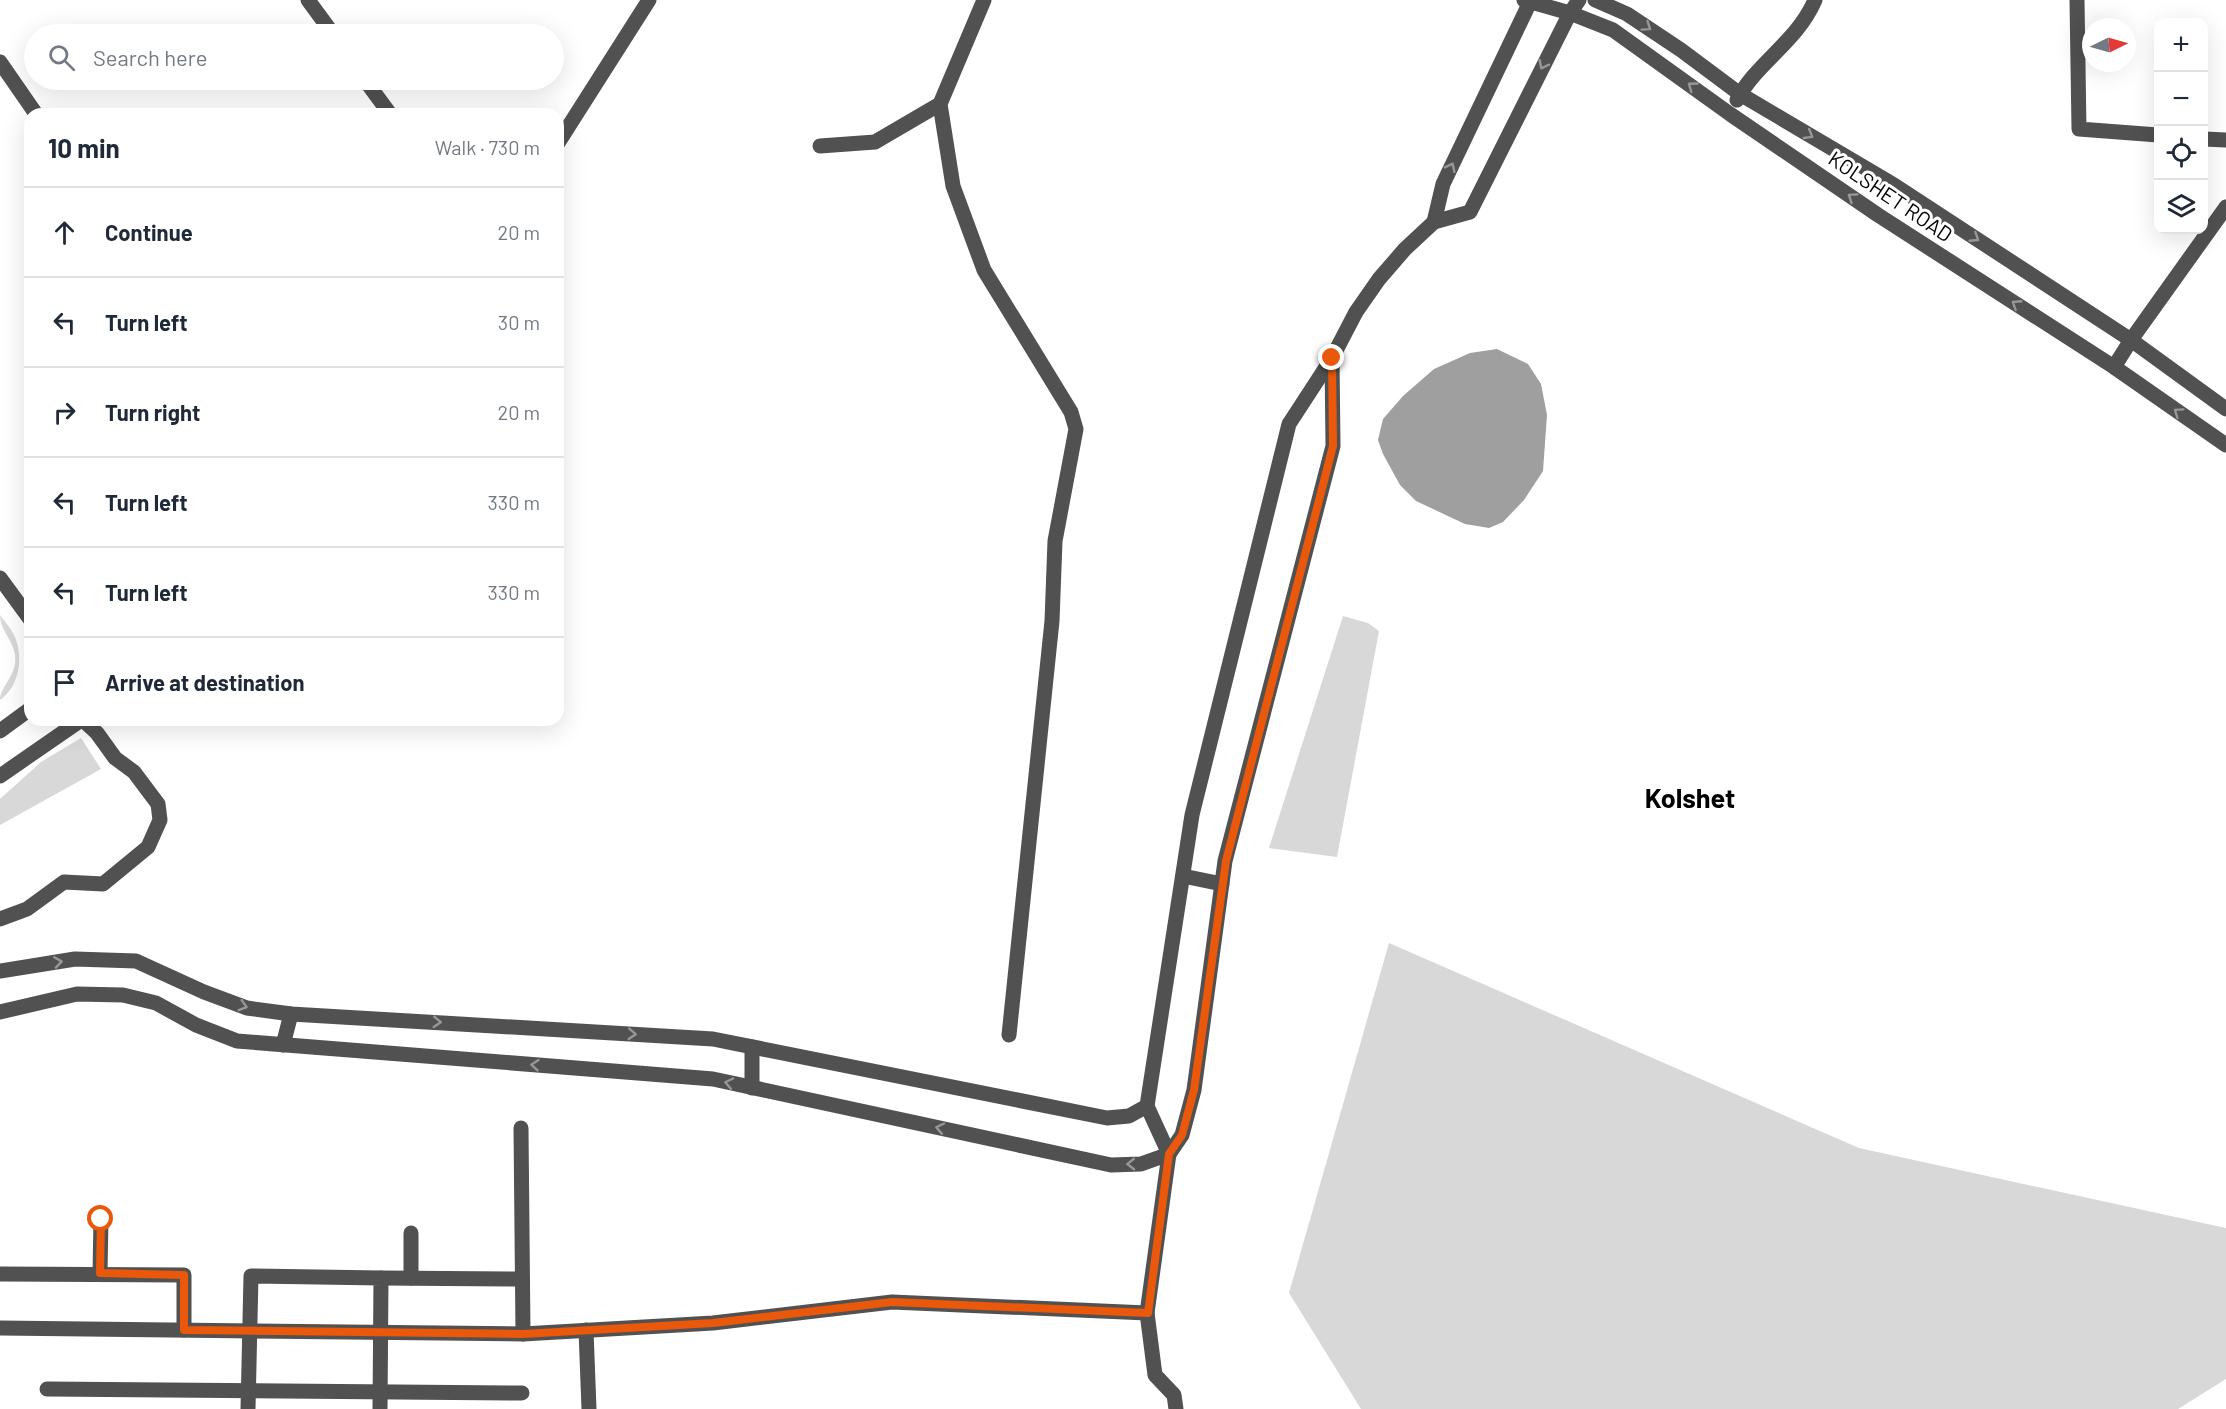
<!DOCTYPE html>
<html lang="en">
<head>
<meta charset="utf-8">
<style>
	body { margin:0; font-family:Barlow,sans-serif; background:#f6f6f7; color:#1f2937 }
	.controls { position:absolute; right:18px; top:18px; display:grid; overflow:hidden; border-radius:12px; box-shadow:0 6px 24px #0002 }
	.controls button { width:54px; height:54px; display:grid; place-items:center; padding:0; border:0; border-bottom:2px solid #e0e1e3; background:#fff; color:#1f2937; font:30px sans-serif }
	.compass { position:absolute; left:2082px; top:18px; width:54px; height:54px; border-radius:50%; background:#fff; box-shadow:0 6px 24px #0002; rotate:85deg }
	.stop { position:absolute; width:18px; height:18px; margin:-14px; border:4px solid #ea580c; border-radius:50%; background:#fff }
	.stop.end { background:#ea580c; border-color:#fff; box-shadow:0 2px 6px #0008 }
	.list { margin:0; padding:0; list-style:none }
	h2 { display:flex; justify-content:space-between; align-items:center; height:78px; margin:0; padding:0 24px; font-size:26px }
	h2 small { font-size:20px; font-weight:400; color:#747a83 }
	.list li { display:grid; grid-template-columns:39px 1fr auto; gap:18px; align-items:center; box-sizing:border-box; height:90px; padding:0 24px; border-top:2px solid #e0e1e3 }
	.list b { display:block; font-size:22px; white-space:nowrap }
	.list em { font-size:20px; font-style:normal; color:#747a83 }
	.icon { flex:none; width:33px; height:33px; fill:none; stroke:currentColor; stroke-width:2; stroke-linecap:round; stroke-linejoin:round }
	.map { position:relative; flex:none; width:2226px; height:1409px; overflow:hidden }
	.search { position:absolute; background:#fff; box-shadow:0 6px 24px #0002; left:24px; top:24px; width:540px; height:66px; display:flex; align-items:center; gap:15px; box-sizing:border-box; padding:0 21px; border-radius:33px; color:#747a83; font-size:22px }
	.panel { position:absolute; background:#fff; box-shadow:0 6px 24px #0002; left:24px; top:108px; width:540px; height:618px; border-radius:18px }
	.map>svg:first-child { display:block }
	.green { fill:#d8d8d8 }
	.water { fill:#9f9f9f }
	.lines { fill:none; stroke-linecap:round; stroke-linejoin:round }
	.minor { stroke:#515151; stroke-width:15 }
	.oneway { stroke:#979797 }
	.route { stroke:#ea580c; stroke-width:8 }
	.labels { text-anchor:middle; stroke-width:6; stroke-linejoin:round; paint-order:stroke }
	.street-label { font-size:21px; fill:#000; stroke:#fff }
	.district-label { font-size:27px; font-weight:bold; fill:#000; stroke:#fff }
</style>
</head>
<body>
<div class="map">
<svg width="2226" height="1409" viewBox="0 0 2226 1409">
	<rect width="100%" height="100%" fill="#fff"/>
	<g class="green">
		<path d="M0,615C4,621 11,628 14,635C24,656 20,686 0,700C0,686 18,675 15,655C13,640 0,630 0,615Z"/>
		<polygon points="1343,616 1368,623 1379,631 1337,857 1269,848"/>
		<polygon points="81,738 101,769 0,825 0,799 41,762"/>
		<polygon points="1389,943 1859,1148 2226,1228 2226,1379 2178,1409 1361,1409 1289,1293"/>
	</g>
	<polygon class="water" points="1497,349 1528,364 1541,384 1547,415 1543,471 1524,500 1503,522 1489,528 1465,524 1416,501 1400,485 1383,454 1378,440 1383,419 1403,396 1434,369 1470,353"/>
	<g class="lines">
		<g class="minor">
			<polyline points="308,0 333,34"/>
			<polyline points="1524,0 1570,13 1613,30 1730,114 1878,215 2114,367 2226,445"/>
			<polyline points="1595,0 1627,14 1681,50 1740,94 1894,185 2131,340 2226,409"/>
			<polyline points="2077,0 2079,129 2158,135"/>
			<polyline points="0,62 36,114"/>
			<polyline points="365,80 390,114"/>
			<path d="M1737,100C1756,63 1797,42 1815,0"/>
			<polyline points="940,104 953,186 984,270 1071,412 1076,429 1055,541 1052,621 1009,1035"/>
			<polyline points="2204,139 2226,140"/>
			<polyline points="558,143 649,0"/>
			<polyline points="820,146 875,142 940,104 984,0"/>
			<polyline points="1434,222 1443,184 1530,2"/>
			<polyline points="2114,367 2131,340 2226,207"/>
			<polyline points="0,578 30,619"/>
			<polyline points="0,731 30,709"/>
			<polyline points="0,776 81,720"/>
			<polyline points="1183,876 1222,884"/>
			<polyline points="0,919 27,909 64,882 103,884 148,847 160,820 158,804 134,772 115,758 97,733 83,720"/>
			<polyline points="0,971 75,959 136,961 204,992 247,1008 291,1014 713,1039 1107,1118 1129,1116 1147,1106 1192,815 1289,424 1332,358 1356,312 1379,279 1405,249 1434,222 1470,212 1570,13 1579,0"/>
			<polyline points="0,1012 77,994 123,995 156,1003 196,1025 237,1041 713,1079 1111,1165 1141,1164 1169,1154 1182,1135 1194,1090 1225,861 1333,446 1332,358"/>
			<polyline points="283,1045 291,1014"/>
			<polyline points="752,1047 752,1088"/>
			<polyline points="1147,1106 1169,1154 1147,1313"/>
			<polyline points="521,1128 523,1334"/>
			<polyline points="100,1273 101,1219"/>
			<polyline points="0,1274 184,1275 184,1330"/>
			<polyline points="381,1278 522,1279"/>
			<polyline points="411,1278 411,1233"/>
			<polyline points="0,1328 523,1334 713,1323 892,1302 1147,1313 1155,1375 1174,1395 1176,1409"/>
			<polyline points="586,1330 589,1409"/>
			<polyline points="47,1389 522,1393"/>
			<polyline points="248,1409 251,1276 381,1278 380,1409"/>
		</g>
	</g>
	<defs><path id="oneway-chevron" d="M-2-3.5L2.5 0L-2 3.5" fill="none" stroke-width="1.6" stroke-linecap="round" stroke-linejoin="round" transform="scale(1.5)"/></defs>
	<g class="oneway">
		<use href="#oneway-chevron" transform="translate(1647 27) rotate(34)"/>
		<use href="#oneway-chevron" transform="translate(1543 65) rotate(117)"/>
		<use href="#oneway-chevron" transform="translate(1692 86) rotate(-144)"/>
		<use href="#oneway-chevron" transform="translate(1809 135) rotate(31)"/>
		<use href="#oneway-chevron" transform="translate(1451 167) rotate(-64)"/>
		<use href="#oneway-chevron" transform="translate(1852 197) rotate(-146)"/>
		<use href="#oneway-chevron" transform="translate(1975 238) rotate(33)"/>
		<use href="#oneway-chevron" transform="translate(2016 304) rotate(-147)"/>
		<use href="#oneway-chevron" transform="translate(2178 412) rotate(-145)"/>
		<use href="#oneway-chevron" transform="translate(58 962) rotate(-9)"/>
		<use href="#oneway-chevron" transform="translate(243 1006) rotate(16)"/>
		<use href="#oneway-chevron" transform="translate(437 1022) rotate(3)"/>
		<use href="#oneway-chevron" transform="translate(632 1034) rotate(3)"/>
		<use href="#oneway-chevron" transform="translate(535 1065) rotate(-175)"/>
		<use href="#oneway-chevron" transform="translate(729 1083) rotate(-168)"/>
		<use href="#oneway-chevron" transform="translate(940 1128) rotate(-168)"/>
		<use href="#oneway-chevron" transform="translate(1131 1164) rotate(179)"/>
	</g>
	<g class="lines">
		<polyline class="route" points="101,1219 100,1273 184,1275 184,1330 523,1334 713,1323 892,1302 1148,1313 1169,1154 1182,1135 1194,1090 1226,861 1333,446 1332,358"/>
	</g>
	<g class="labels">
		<g class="street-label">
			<text transform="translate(1890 197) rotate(34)" y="7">KOLSHET ROAD</text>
		</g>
		<g class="district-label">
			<text x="1690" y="808">Kolshet</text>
		</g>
	</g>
</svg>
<div class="controls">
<button>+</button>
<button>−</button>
<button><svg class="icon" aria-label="locate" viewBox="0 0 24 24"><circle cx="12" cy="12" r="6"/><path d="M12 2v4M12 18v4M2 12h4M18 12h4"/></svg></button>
<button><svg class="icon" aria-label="layers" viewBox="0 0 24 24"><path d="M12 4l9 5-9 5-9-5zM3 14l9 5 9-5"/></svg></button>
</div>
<svg class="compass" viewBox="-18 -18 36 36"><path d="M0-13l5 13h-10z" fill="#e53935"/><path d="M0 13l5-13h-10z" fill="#747a83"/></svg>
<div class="stop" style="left:101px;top:1219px"></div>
<div class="stop end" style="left:1332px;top:358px"></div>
<div class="search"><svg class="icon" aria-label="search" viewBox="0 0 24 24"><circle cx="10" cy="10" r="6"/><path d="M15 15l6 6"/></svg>Search here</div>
<section class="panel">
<h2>10 min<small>Walk · 730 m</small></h2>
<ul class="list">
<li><svg class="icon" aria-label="ahead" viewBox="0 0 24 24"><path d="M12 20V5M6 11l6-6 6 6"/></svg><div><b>Continue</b></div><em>20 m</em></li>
<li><svg class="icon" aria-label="left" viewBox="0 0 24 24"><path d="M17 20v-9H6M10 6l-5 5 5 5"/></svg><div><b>Turn left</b></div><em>30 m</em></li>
<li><svg class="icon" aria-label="right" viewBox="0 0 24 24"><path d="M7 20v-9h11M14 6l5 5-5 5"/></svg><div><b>Turn right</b></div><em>20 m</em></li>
<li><svg class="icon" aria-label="left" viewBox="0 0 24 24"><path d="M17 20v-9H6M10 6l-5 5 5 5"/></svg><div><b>Turn left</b></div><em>330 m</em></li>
<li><svg class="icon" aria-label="left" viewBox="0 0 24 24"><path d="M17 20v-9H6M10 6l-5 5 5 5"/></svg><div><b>Turn left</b></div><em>330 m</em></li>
<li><svg class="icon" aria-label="arrive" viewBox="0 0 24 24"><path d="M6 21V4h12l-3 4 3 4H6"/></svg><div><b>Arrive at destination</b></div></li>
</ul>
</section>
</div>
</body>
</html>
